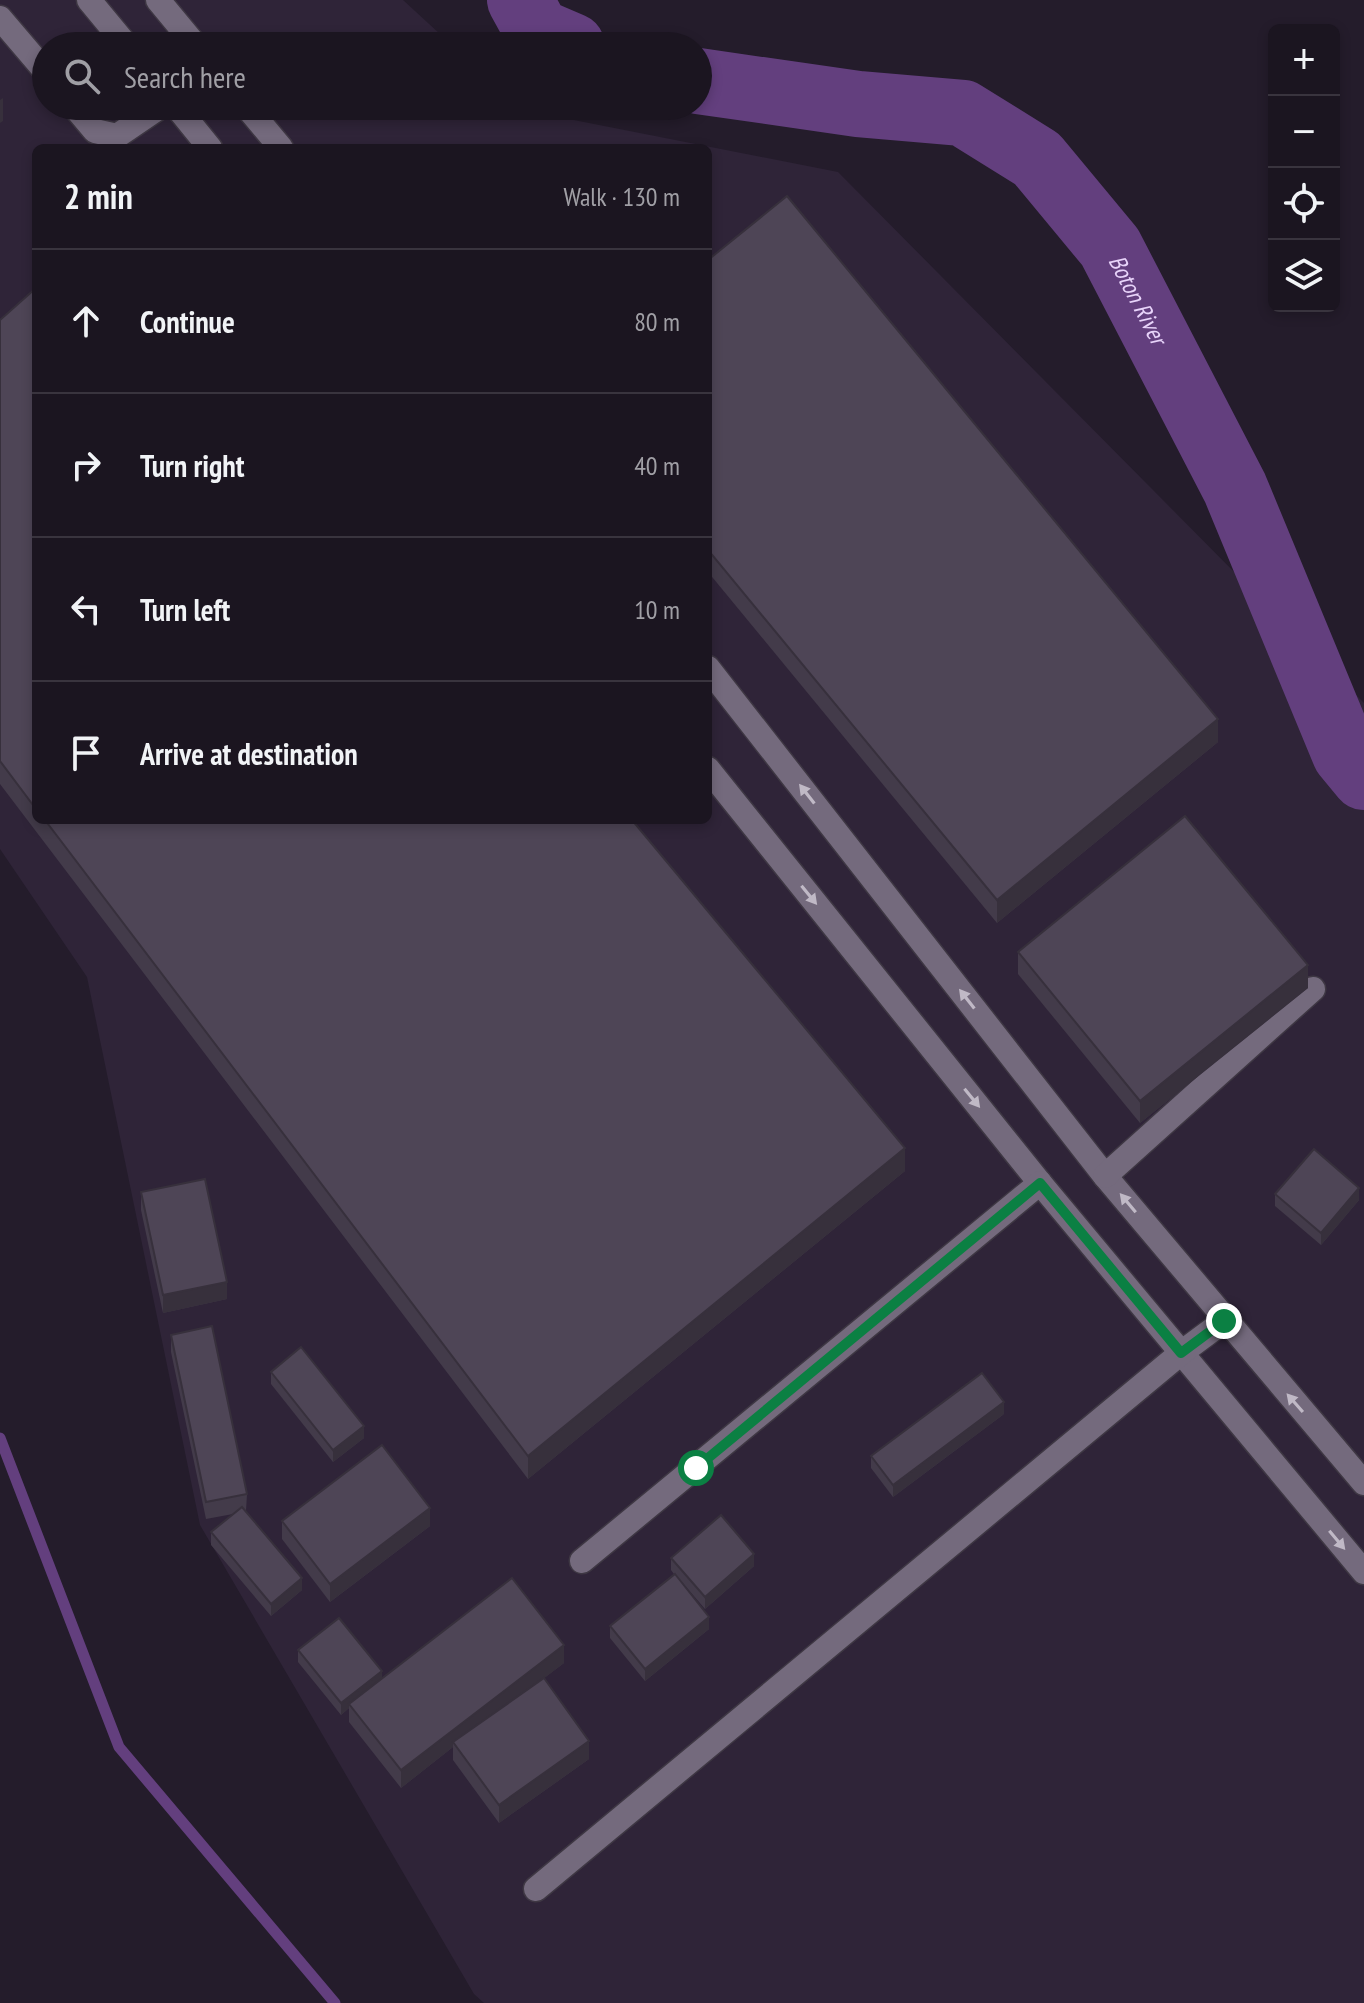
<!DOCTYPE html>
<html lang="en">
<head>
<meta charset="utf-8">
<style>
	body { margin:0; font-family:"PT Sans Narrow",sans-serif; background:#28222d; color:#f1f3f6 }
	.controls { position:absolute; right:24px; top:24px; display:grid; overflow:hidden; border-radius:12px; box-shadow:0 4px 12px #0003 }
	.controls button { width:72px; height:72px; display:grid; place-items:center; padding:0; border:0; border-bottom:2px solid #39343e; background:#1b1520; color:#f1f3f6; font:40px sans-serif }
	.stop { position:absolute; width:24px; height:24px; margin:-18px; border:6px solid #0b8043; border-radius:50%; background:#fff }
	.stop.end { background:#0b8043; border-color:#fff; box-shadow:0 2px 8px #0008 }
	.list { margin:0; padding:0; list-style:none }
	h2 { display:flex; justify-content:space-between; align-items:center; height:104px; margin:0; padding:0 32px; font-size:34px }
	h2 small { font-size:26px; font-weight:400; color:#a09fa5 }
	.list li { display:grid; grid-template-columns:52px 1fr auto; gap:24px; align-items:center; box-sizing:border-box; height:144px; padding:0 32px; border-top:2px solid #39343e }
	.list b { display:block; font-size:30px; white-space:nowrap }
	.list em { font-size:26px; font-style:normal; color:#a09fa5 }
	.icon { flex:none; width:44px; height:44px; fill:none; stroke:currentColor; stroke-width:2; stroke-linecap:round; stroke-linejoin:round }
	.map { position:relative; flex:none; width:1364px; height:2003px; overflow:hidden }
	.search { position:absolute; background:#1b1520; box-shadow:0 4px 12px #0003; left:32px; top:32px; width:680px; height:88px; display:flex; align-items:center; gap:20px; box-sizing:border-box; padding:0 28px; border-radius:44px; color:#a09fa5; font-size:30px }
	.panel { position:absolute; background:#1b1520; box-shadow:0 4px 12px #0003; left:32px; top:144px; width:680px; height:680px; border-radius:12px }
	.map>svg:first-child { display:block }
	.built { fill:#2f2438; fill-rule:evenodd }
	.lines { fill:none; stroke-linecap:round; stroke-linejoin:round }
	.stream { stroke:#633f7e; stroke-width:11 }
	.river { stroke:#633f7e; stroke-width:66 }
	.minor-casing { stroke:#3e3743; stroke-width:27 }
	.minor { stroke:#746a7d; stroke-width:24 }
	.wall { fill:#433b4a }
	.shaded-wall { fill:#37303c }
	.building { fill:#4e4556; stroke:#37303c; stroke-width:2 }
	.oneway { fill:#c0b9c6 }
	.route { stroke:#0b8043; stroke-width:10 }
	.labels { text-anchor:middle; stroke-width:6; stroke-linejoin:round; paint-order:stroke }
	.water-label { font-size:24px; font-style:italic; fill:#e8d4fa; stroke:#241c2b }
</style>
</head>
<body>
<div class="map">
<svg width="1364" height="2003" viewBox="0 0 1364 2003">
	<rect width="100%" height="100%" fill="#241c2b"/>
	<path class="built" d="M0,0H403L453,46H46V106H518L523,110L838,172L1364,703V2003H484L474,1994L200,1525L87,977L0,849ZM36,148H708V820H36Z"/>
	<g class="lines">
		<polyline class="stream" points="0,1438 119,1747 335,2003"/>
		<g class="river">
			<polyline points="520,0 537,31 572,46"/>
			<path id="s1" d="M698,81L858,104L963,113L1037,159L1110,247L1235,488L1345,754L1364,777"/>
		</g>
		<defs>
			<g id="minor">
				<polyline points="89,0 127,46"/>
				<polyline points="158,0 196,46"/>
				<polyline points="0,18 46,72"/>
				<polyline points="74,106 95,131 117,136 161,106"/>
				<polyline points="176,106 210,148"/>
				<polyline points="246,106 281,148"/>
				<polyline points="708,668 1105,1176 1364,1483"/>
				<polyline points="708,769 1040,1183 1364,1572"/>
				<polyline points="1105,1176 1313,989"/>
				<polyline points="582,1561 1040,1183"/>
				<polyline points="536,1889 1181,1353 1224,1321"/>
			</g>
		</defs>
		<use href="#minor" class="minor-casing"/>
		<use href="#minor" class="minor"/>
	</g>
	<g class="wall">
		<polygon points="708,260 1218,742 997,923 708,572"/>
		<polygon points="36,288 36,820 632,820 905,1171 528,1479 0,784 0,320"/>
		<polygon points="1018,952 1308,988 1140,1123 1018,974"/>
		<polygon points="141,1192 227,1299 163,1313 141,1210"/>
		<polygon points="1275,1194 1359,1200 1321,1245 1275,1206"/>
		<polygon points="171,1335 247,1494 246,1511 302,1590 271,1616 211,1545 211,1532 233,1514 206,1519 171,1352"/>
		<polygon points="271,1372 364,1438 333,1462 271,1384"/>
		<polygon points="1004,1414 893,1497 871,1468 871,1456"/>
		<polygon points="282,1521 430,1526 330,1602 282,1539"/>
		<polygon points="671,1558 754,1566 705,1609 681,1581 709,1629 645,1681 610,1638 610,1626 674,1574 671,1570"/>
		<polygon points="298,1650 382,1679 564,1663 544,1678 589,1759 499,1823 453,1760 453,1747 401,1788 349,1722 349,1708 341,1715 298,1662"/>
	</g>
	<g class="shaded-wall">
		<polygon points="3,98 3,121 0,123 0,100"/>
		<polygon points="1218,719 1218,742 997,923 997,900"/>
		<polygon points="1308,965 1308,988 1140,1123 1140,1101"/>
		<polygon points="905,1148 905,1171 528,1479 528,1456"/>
		<polygon points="1359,1188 1359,1200 1321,1245 1321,1233"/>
		<polygon points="227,1282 227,1299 163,1313 163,1295"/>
		<polygon points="1004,1402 1004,1414 893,1497 893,1485"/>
		<polygon points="364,1426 364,1438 333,1462 333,1450"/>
		<polygon points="430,1508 430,1526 330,1602 330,1584"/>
		<polygon points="754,1554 754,1566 705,1609 705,1597"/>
		<polygon points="302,1578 302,1590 271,1616 271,1604"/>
		<polygon points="709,1617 709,1629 645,1681 645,1669"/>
		<polygon points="564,1645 564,1663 456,1746 453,1742 453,1747 401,1788 401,1770"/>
		<polygon points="382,1671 382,1683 349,1704 349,1708 341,1715 341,1703"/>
		<polygon points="589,1741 589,1759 499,1823 499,1805"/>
	</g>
	<g class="building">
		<polygon points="787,196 1218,719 997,900 708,550 708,260"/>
		<polygon points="36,288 36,809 0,761 0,320"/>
		<polygon points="1185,816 1308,965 1140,1101 1018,952"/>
		<polygon points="45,820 632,820 905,1148 528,1456"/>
		<polygon points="1314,1149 1359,1188 1321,1233 1275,1194"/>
		<polygon points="205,1179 227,1282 163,1295 141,1192"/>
		<polygon points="212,1326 247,1494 206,1502 171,1335"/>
		<polygon points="301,1347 364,1426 333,1450 271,1372"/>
		<polygon points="982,1373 1004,1402 893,1485 871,1456"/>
		<polygon points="382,1445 430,1508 330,1584 282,1521"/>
		<polygon points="242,1507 302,1578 271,1604 211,1532"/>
		<polygon points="721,1515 754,1554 705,1597 671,1558"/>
		<polygon points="675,1574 709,1617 645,1669 610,1626"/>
		<polygon points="512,1578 564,1645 401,1770 349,1704"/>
		<polygon points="339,1618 382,1671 341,1703 298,1650"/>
		<polygon points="544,1678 589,1741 499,1805 453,1742"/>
	</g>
	<defs><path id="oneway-solid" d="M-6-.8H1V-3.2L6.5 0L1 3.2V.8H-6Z" transform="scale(2)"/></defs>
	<g class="oneway">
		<use href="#oneway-solid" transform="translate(807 794) rotate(-128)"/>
		<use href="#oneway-solid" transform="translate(809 895) rotate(51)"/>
		<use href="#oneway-solid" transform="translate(967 999) rotate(-128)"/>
		<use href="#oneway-solid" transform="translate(972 1098) rotate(51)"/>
		<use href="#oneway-solid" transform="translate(1128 1203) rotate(-130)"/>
		<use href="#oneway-solid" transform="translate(1295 1403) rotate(-131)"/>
		<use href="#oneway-solid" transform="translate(1337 1540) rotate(50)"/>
	</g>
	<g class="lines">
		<polyline class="route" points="696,1468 1040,1183 1181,1353 1224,1321"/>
	</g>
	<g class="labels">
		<g class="water-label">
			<text dy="8" stroke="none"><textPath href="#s1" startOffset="528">Boton River</textPath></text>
		</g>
	</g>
</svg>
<div class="controls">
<button>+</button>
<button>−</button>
<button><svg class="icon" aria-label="locate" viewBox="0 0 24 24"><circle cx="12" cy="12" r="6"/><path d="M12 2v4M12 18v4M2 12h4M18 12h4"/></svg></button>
<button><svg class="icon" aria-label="layers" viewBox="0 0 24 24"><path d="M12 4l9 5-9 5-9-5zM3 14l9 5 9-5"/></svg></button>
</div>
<div class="stop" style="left:696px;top:1468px"></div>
<div class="stop end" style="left:1224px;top:1321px"></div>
<div class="search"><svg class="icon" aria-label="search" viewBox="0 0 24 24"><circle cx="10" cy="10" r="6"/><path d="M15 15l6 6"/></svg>Search here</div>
<section class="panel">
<h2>2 min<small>Walk · 130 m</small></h2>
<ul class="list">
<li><svg class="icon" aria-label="ahead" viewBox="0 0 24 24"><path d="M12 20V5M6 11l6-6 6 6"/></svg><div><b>Continue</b></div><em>80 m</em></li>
<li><svg class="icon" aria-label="right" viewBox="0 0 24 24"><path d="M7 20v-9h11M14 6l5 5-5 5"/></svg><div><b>Turn right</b></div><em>40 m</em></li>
<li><svg class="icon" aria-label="left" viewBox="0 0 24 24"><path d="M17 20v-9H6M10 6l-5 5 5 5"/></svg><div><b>Turn left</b></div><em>10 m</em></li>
<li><svg class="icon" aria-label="arrive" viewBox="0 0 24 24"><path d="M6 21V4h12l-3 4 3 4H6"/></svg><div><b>Arrive at destination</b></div></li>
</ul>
</section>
</div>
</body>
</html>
